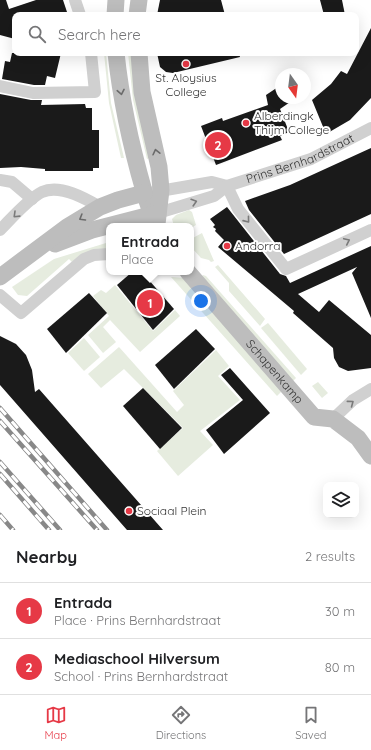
<!DOCTYPE html>
<html lang="en">
<head>
<meta charset="utf-8">
<style>
	body { margin:0; font-family:Quicksand,sans-serif; background:#f2f2f2; color:#202124 }
	.controls { position:absolute; right:12px; bottom:12px; display:grid; overflow:hidden; border-radius:8px; box-shadow:0 4px 16px #0002 }
	.controls button { width:36px; height:36px; display:grid; place-items:center; padding:0; border:0; border-bottom:1px solid #e0e0e0; background:#fff; color:#202124; font:20px sans-serif }
	.compass { position:absolute; left:275px; top:68px; width:36px; height:36px; border-radius:50%; background:#fff; box-shadow:0 4px 16px #0002; rotate:166deg }
	.you { position:absolute; left:201px; top:301px; width:14px; height:14px; margin:-10px; border:3px solid #fff; border-radius:50%; background:#1a73e8; box-shadow:0 0 0 6px #1a73e833 }
	.badge { display:grid; place-items:center; width:26px; height:26px; border-radius:50%; background:#e63946; color:#fff; font-size:13px; font-weight:700 }
	.pin { position:absolute; translate:-50% -50%; border:2px solid #fff; box-shadow:0 1px 4px #0006 }
	.popup { position:absolute; left:106px; top:223px; width:88px; height:52px; box-sizing:border-box; display:grid; place-content:center; border-radius:8px; background:#fff; filter:drop-shadow(0 1px 3px #0005); font-size:13px; white-space:nowrap; color:#757577 }
	.popup b { font-size:15px; color:#202124 }
	.popup::after { content:''; position:absolute; left:50%; top:100%; margin-left:-8px; border:8px solid transparent; border-top-color:#fff }
	.list { margin:0; padding:0; list-style:none }
	h2 { display:flex; justify-content:space-between; align-items:center; height:52px; margin:0; padding:0 16px; font-size:17px }
	h2 small { font-size:13px; font-weight:400; color:#757577 }
	.list li { display:grid; grid-template-columns:26px 1fr auto; gap:12px; align-items:center; box-sizing:border-box; height:56px; padding:0 16px; border-top:1px solid #e0e0e0 }
	.list b { display:block; font-size:15px; white-space:nowrap }
	.list p { margin:0; font-size:13px; white-space:nowrap; color:#757577 }
	.list em { font-size:13px; font-style:normal; color:#757577 }
	.icon { flex:none; width:22px; height:22px; fill:none; stroke:currentColor; stroke-width:2; stroke-linecap:round; stroke-linejoin:round }
	.map { position:relative; flex:none; width:371px; height:530px; overflow:hidden }
	.search { position:absolute; background:#fff; box-shadow:0 4px 16px #0002; left:12px; right:12px; top:12px; height:44px; display:flex; align-items:center; gap:10px; box-sizing:border-box; padding:0 14px; border-radius:8px; color:#757577; font-size:15px }
	.sheet { height:164px; background:#fff }
	nav { display:flex; justify-content:space-around; align-items:center; box-sizing:border-box; height:56px; border-top:1px solid #e0e0e0; background:#fff; font-size:11px; color:#757577 }
	nav a { display:grid; justify-items:center; gap:2px }
	nav .on { color:#e63946 }
	.map>svg:first-child { display:block }
	.green { fill:#e6ecdf }
	.building { fill:#1a1a1a }
	.lines { fill:none; stroke-linecap:round; stroke-linejoin:round }
	.street { stroke:#d0d0d0; stroke-width:12 }
	.secondary { stroke:#bdbdbd; stroke-width:17 }
	.rail-casing { stroke:#888; stroke-width:4.5 }
	.rail { stroke:#fff; stroke-width:3; stroke-dasharray:9; stroke-linecap:butt }
	.oneway { stroke:#6a6a6a }
	.oneway2 { stroke:#7a7a7a }
	.poi-dot { fill:#e63946; stroke:#fff; stroke-width:1.5 }
	.labels { text-anchor:middle; stroke-width:4; stroke-linejoin:round; paint-order:stroke }
	.poi-label { font-size:12px; fill:#333; stroke:#fff; text-anchor:start }
	.street-label { font-size:12px; fill:#333; stroke:#fff }
</style>
</head>
<body>
<div class="map">
<svg width="371" height="530" viewBox="0 0 371 530">
	<rect width="100%" height="100%" fill="#fff"/>
	<g class="green">
		<polygon points="104,53 106,53 111,103 124,158 121,158 109,103"/>
		<polygon points="128,53 133,53 152,157 147,159 133,100"/>
		<polygon points="189,210 192,212 196,225 191,228 191,226 174,226 172,219 176,215"/>
		<polygon points="202,233 214,261 211,262 209,260 201,258 191,247 191,239"/>
		<polygon points="106,243 109,243 109,248 72,262 69,259 27,296 18,295 12,287 54,259"/>
		<polygon points="218,265 265,319 260,326 229,291 229,283 215,267"/>
		<polygon points="203,275 206,276 296,378 292,382 201,277"/>
		<polygon points="171,277 184,278 282,391 277,396"/>
		<polygon points="115,285 153,331 175,310 180,316 140,352 110,320 103,327 116,342 103,353 88,335 109,316 93,296 101,290 106,293"/>
		<polygon points="268,323 307,369 301,375 261,328"/>
		<polygon points="84,338 100,357 84,371 68,353"/>
		<polygon points="119,347 177,412 184,405 173,391 216,350 229,366 218,376 240,400 200,431 213,445 178,476 157,451 183,428 124,369 101,388 88,374"/>
		<polygon points="318,382 328,393 322,398 312,386"/>
	</g>
	<g class="building">
		<polygon points="0,0 6,0 9,9 36,0 63,0 68,15 15,15 15,39 0,35"/>
		<polygon points="160,0 221,0 225,15 157,15"/>
		<polygon points="320,0 342,0 345,15 324,15"/>
		<polygon points="371,28 371,98 350,120 326,134 312,100 331,84 341,71 347,74"/>
		<polygon points="12,53 61,53 55,78 47,76 45,85 34,85 2,79 5,61 10,62"/>
		<polygon points="157,53 239,53 240,57 173,73 166,72 160,67"/>
		<polygon points="281,85 281,98 296,98 280,109 289,132 280,136 282,140 216,165 201,126 222,118 223,121 268,105 266,95"/>
		<polygon points="0,94 31,100 42,100 41,105 85,104 86,108 92,108 92,130 99,130 99,168 93,168 93,171 45,171 45,169 21,167 0,168"/>
		<polygon points="371,148 371,214 284,254 249,210 245,201 290,185"/>
		<polygon points="227,207 280,274 286,276 290,283 371,246 371,318 352,273 357,267 298,294 319,312 329,300 371,335 371,368 348,371 339,367 334,358 333,348 293,313 294,311 218,247 224,240 215,231 216,229 213,227 215,225 210,219"/>
		<polygon points="132,272 142,272 174,309 153,330 117,285"/>
		<polygon points="89,293 107,313 66,353 47,329"/>
		<polygon points="196,329 215,349 174,389 155,365"/>
		<polygon points="0,336 16,344 26,355 32,370 35,392 39,389 163,530 127,530 0,385"/>
		<polygon points="230,368 270,413 224,454 206,430 243,400 221,375"/>
		<polygon points="143,388 182,428 160,449 123,406"/>
	</g>
	<g class="lines">
		<g class="street">
			<polyline points="75,0 80,15"/>
			<polyline points="0,86 33,93 95,92 91,53"/>
			<polyline points="0,180 12,182 32,199"/>
			<polyline points="227,186 238,209 286,269 371,230"/>
			<polyline points="154,192 212,182 227,186"/>
			<path id="s1" d="M158,213L214,196L227,186L311,159L371,128"/>
			<path d="M0,230C11,219 28,199 42,192C60,184 85,198 100,207"/>
			<polyline points="0,295 21,313 84,259 94,255 109,254"/>
			<polyline points="333,419 353,400 371,389"/>
		</g>
		<g class="secondary">
			<polyline points="115,15 116,0"/>
			<polyline points="137,15 139,0"/>
			<path d="M116,53C121,100 131,146 144,191C147,203 152,214 156,226"/>
			<polyline points="139,53 142,92 159,167 161,190 157,224"/>
			<polyline points="55,244 92,230 158,213"/>
			<path id="s2" d="M188,272L314,417L333,419L358,438L371,456"/>
			<polyline points="0,277 67,227 100,207 118,200 144,193"/>
		</g>
		<defs>
			<g id="rail">
				<polyline points="0,408 107,530"/>
				<polyline points="0,421 97,530"/>
				<polyline points="0,462 60,530"/>
				<polyline points="0,474 49,530"/>
				<polyline points="0,515 13,530"/>
			</g>
		</defs>
		<use href="#rail" class="rail-casing"/>
		<use href="#rail" class="rail"/>
	</g>
	<defs><path id="oneway-chevron" d="M-2-3.5L2.5 0L-2 3.5" fill="none" stroke-width="1.6" stroke-linecap="round" stroke-linejoin="round"/></defs>
	<g class="oneway">
		<use href="#oneway-chevron" transform="translate(121 92) rotate(79)"/>
		<use href="#oneway-chevron" transform="translate(156 152) rotate(-103)"/>
		<use href="#oneway-chevron" transform="translate(82 218) rotate(149)"/>
	</g>
	<g class="oneway2">
		<use href="#oneway-chevron" transform="translate(194 202) rotate(-17)"/>
		<use href="#oneway-chevron" transform="translate(16 215) rotate(136)"/>
		<use href="#oneway-chevron" transform="translate(247 220) rotate(51)"/>
		<use href="#oneway-chevron" transform="translate(347 241) rotate(-25)"/>
		<use href="#oneway-chevron" transform="translate(351 403) rotate(-37)"/>
	</g>
	<g class="poi-dot">
		<circle cx="186" cy="64" r="4"/>
		<circle cx="246" cy="123" r="4"/>
		<circle cx="227" cy="246" r="4"/>
		<circle cx="129" cy="511" r="4"/>
	</g>
	<g class="labels">
		<g class="poi-label">
			<text x="186" y="82" text-anchor="middle">St. Aloysius<tspan x="186" dy="14">College</tspan></text>
			<text x="254" y="120">Alberdingk<tspan x="254" dy="14">Thijm College</tspan></text>
			<text x="235" y="250">Andorra</text>
			<text x="137" y="515">Sociaal Plein</text>
		</g>
		<g class="street-label">
			<text dy="4" stroke="none"><textPath href="#s1" startOffset="153">Prins Bernhardstraat</textPath></text>
			<text dy="4" stroke="none"><textPath href="#s2" startOffset="132">Schapenkamp</textPath></text>
		</g>
	</g>
</svg>
<div class="controls">
<button><svg class="icon" aria-label="layers" viewBox="0 0 24 24"><path d="M12 4l9 5-9 5-9-5zM3 14l9 5 9-5"/></svg></button>
</div>
<svg class="compass" viewBox="-18 -18 36 36"><path d="M0-13l5 13h-10z" fill="#e53935"/><path d="M0 13l5-13h-10z" fill="#757577"/></svg>
<div class="you"></div>
<div class="pin badge" style="left:150px;top:303px">1</div>
<div class="popup"><b>Entrada</b>Place</div>
<div class="pin badge" style="left:218px;top:145px">2</div>
<div class="search"><svg class="icon" aria-label="search" viewBox="0 0 24 24"><circle cx="10" cy="10" r="6"/><path d="M15 15l6 6"/></svg>Search here</div>
</div>
<section class="sheet">
<h2>Nearby<small>2 results</small></h2>
<ul class="list">
<li><span class="badge">1</span><div><b>Entrada</b><p>Place · Prins Bernhardstraat</p></div><em>30 m</em></li>
<li><span class="badge">2</span><div><b>Mediaschool Hilversum</b><p>School · Prins Bernhardstraat</p></div><em>80 m</em></li>
</ul>
</section>
<nav>
<a class="on"><svg class="icon" aria-label="map" viewBox="0 0 24 24"><path d="M3 6l6-2 6 2 6-2v14l-6 2-6-2-6 2zM9 4v14M15 6v14"/></svg>Map</a>
<a><svg class="icon" aria-label="directions" viewBox="0 0 24 24"><path d="M12 3l9 9-9 9-9-9zM9 14v-3h6M13 9l2 2-2 2"/></svg>Directions</a>
<a><svg class="icon" aria-label="saved" viewBox="0 0 24 24"><path d="M7 4h10v16l-5-4-5 4z"/></svg>Saved</a>
</nav>
</body>
</html>
